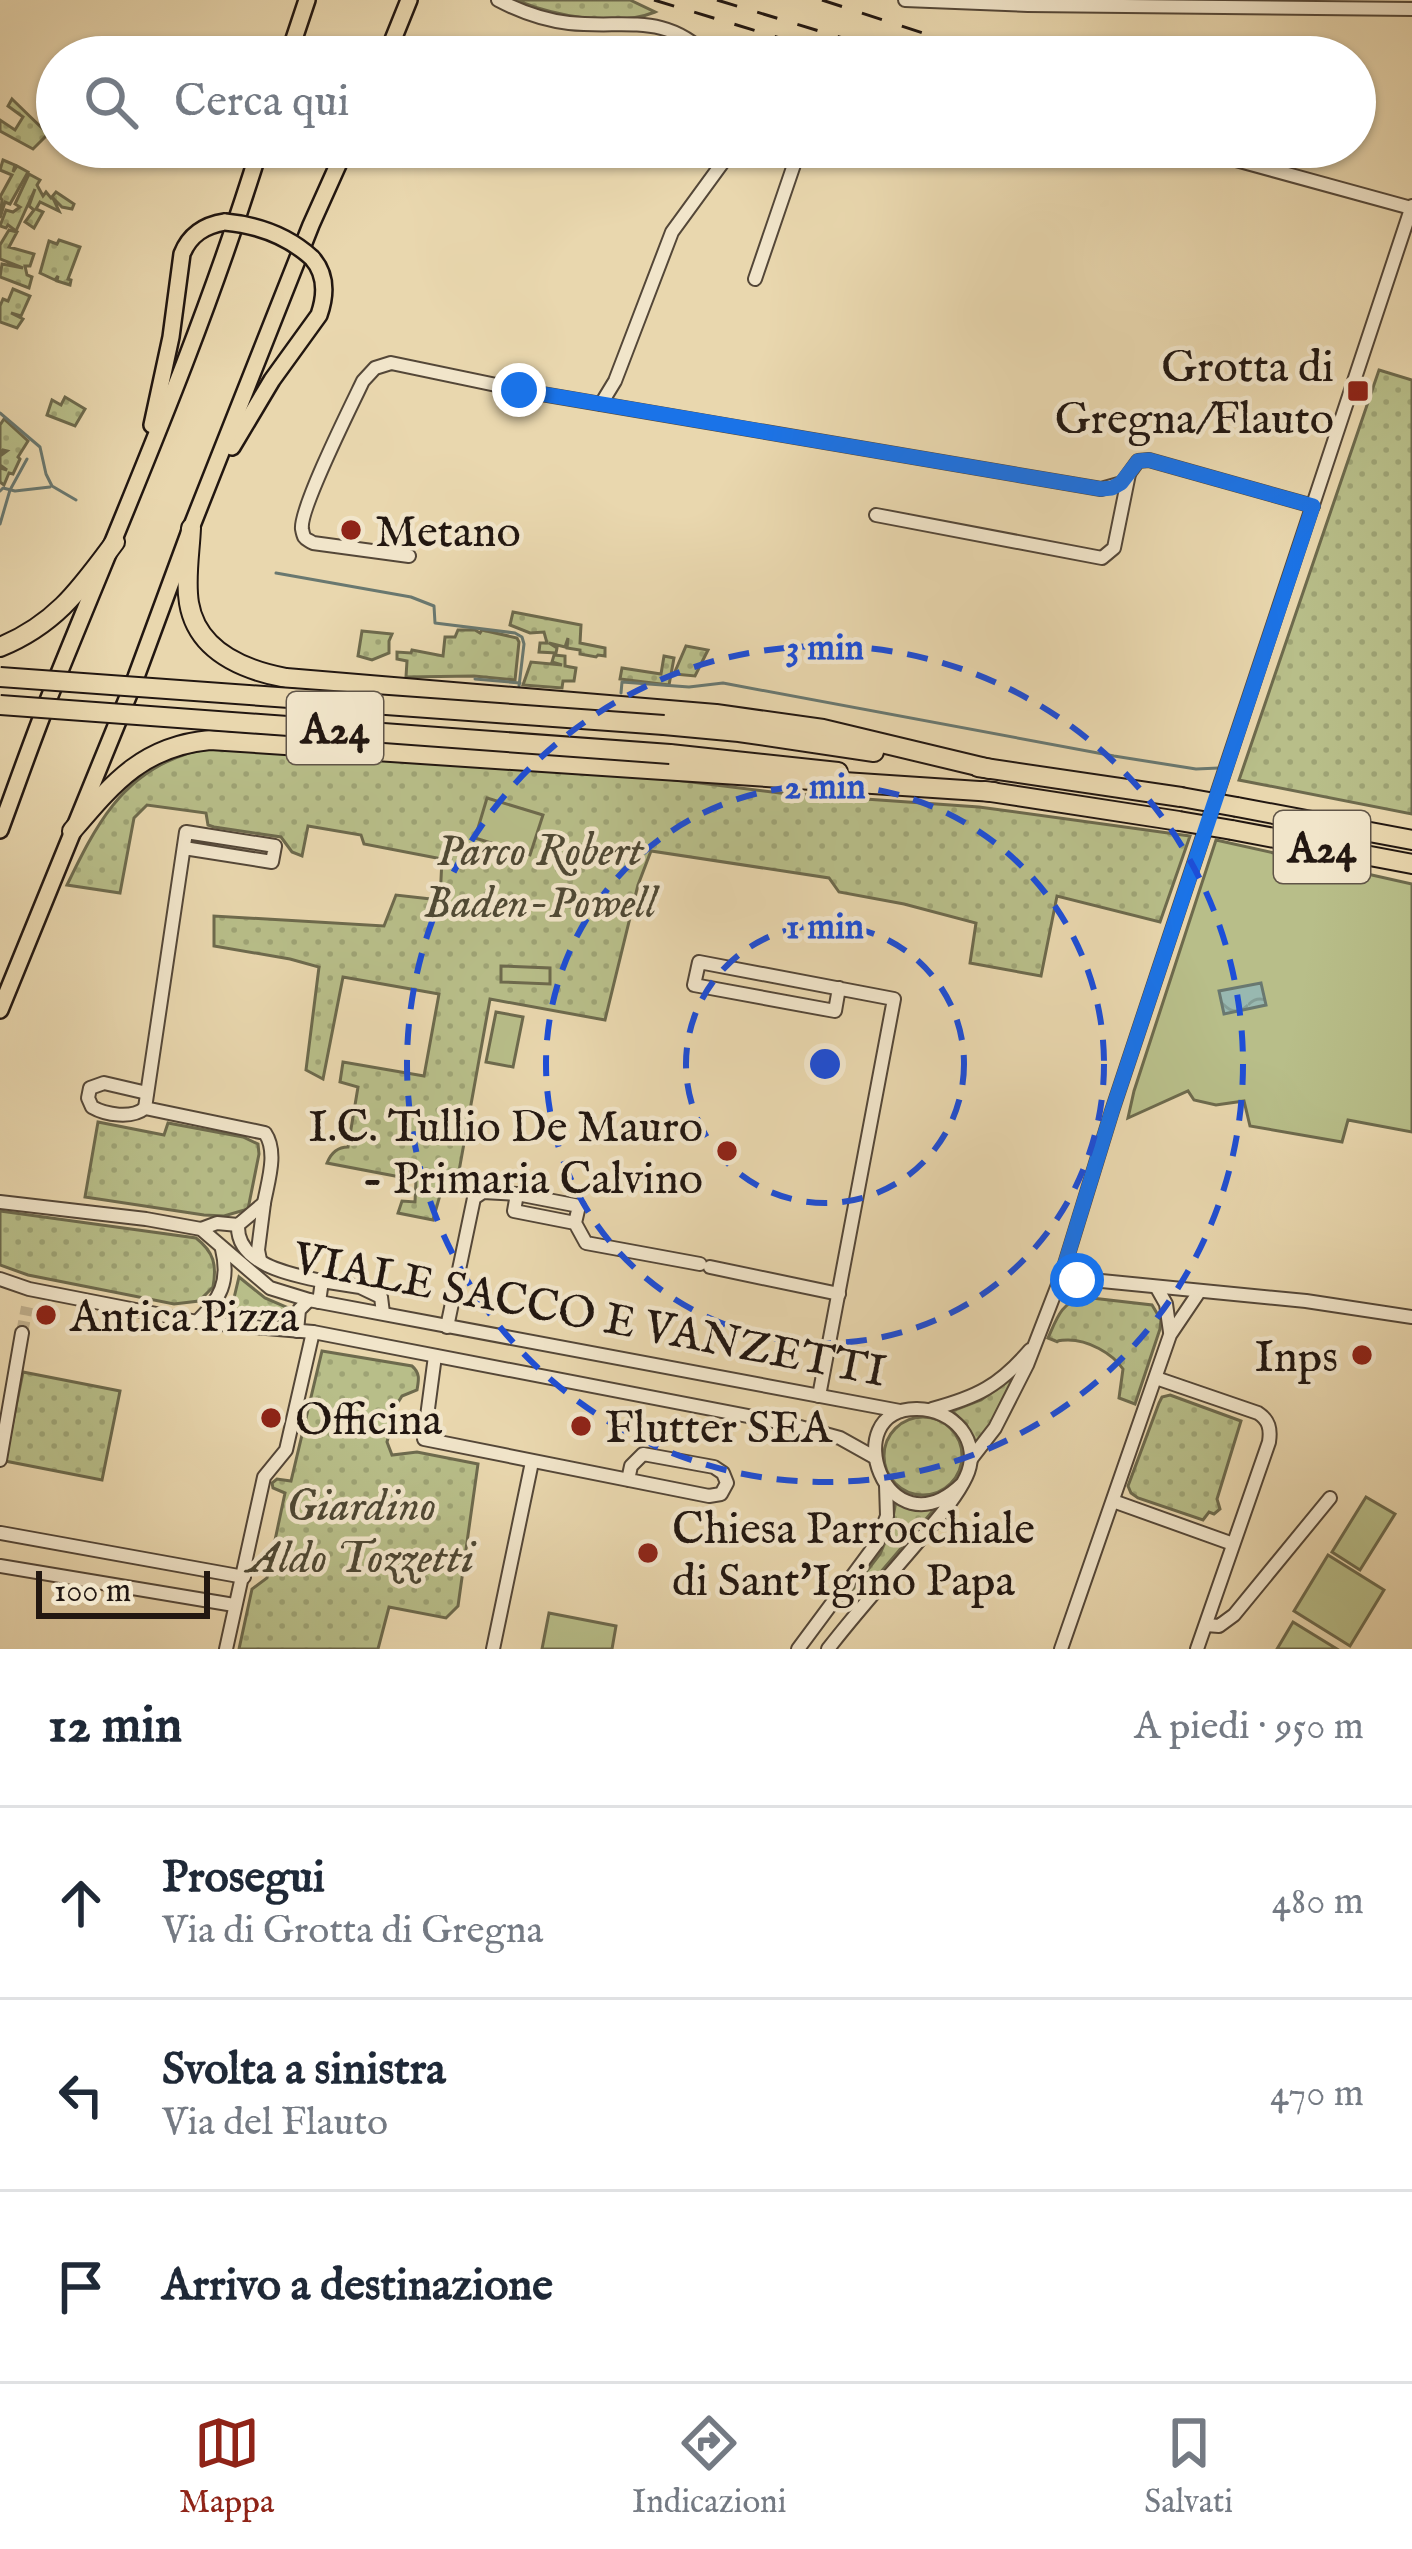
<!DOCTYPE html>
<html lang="it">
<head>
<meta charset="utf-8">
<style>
	body { margin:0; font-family:"IM FELL English",serif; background:#f2f2f3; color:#1f2937 }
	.scale { position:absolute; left:36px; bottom:30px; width:174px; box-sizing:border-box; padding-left:12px; border:6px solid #221711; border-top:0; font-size:33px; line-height:42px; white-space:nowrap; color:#221711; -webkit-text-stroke:9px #f1e5ca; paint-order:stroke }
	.stop { position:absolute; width:36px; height:36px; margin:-27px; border:9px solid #1a73e8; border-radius:50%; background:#fff }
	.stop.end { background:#1a73e8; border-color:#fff; box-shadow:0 3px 12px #0008 }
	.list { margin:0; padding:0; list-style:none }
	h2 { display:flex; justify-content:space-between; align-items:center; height:156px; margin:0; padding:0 48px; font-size:51px }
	h2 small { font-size:39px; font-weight:400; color:#747a83 }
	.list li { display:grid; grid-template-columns:78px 1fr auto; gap:36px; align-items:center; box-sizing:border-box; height:192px; padding:0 48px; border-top:3px solid #e0e1e3 }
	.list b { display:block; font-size:45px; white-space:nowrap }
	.list p { margin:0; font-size:39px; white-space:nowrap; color:#747a83 }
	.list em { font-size:39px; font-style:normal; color:#747a83 }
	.icon { flex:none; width:66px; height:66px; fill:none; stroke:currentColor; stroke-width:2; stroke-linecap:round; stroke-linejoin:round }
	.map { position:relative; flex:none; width:1412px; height:1649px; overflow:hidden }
	.search { position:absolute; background:#fff; box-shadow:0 3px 9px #0004; left:36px; right:36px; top:36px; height:132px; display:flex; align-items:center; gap:30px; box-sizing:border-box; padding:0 42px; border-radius:66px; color:#747a83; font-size:45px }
	.sheet { height:732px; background:#fff }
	nav { display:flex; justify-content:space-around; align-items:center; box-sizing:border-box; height:168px; border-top:3px solid #e0e1e3; background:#fff; font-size:33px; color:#747a83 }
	nav a { display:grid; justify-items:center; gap:6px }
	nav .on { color:#8f2418 }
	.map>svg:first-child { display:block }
	.green { fill:url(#green-dots); stroke:#6d6a4d; stroke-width:3 }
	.pitch { fill:#b8be89; stroke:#6d6a4d; stroke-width:3 }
	.water { fill:url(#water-waves); stroke:#697870; stroke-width:3 }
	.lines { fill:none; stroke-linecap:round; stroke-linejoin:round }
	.stream { stroke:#697870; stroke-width:3 }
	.minor-tunnel { stroke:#c1b18f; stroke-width:12; stroke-dasharray:12 6; stroke-linecap:butt }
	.minor-casing { stroke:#544738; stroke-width:16 }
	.major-casing { stroke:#221711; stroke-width:20 }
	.highway-casing { stroke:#221711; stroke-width:22 }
	.minor { stroke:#f1e5ca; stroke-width:12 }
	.major { stroke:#e9d7ae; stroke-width:15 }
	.highway { stroke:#e9d7ae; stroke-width:18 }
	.rail { stroke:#221711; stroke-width:3; stroke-dasharray:21 21; stroke-linecap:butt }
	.major-bridge-casing { stroke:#221711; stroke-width:20; stroke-linecap:butt }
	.highway-bridge-casing { stroke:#221711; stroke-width:22; stroke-linecap:butt }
	.major-bridge { stroke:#e9d7ae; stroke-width:15 }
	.highway-bridge { stroke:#e9d7ae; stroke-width:18 }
	.route { stroke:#1a73e8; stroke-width:15 }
	.ring { fill:none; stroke:#1d4ed8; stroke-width:6; stroke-dasharray:21 15 }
	.poi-dot { fill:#8f2418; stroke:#f1e5ca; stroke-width:4.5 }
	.labels { text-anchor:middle; stroke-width:9; stroke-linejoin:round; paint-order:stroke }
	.shield { fill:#f1e5ca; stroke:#605548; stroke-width:3 }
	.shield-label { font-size:42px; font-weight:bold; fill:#221711 }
	.poi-label { font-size:45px; fill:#221711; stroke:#f1e5ca; text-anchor:start }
	.park-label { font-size:45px; font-style:italic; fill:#4f4935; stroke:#f1e5ca }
	.street-label { font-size:45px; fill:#221711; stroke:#f1e5ca }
	.centre { fill:#1d4ed8; stroke:#f1e5ca; stroke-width:6 }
	.ring-label { font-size:36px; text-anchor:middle; font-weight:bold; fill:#1d4ed8; stroke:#f1e5ca; stroke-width:9; stroke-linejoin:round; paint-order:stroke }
</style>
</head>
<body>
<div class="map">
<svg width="1412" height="1649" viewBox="0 0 1412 1649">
	<defs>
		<pattern id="green-dots" width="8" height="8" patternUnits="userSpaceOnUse" patternTransform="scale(3)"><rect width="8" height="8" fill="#b8be89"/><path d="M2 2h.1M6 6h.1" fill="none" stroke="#9ea375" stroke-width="1.8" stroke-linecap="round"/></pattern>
		<pattern id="water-waves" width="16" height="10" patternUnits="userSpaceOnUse" patternTransform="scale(3)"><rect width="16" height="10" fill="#98b8b0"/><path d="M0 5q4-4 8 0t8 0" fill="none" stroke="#839d96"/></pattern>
	</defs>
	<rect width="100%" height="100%" fill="#e9d7ae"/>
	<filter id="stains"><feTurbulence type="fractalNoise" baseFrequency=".00167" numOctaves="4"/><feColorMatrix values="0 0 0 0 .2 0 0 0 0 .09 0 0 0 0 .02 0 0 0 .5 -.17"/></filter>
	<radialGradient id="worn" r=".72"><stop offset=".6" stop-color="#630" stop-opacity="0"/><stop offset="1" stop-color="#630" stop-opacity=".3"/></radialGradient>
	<g class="green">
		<path d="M516,0H630L655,12C616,28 554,16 516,0Z"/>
		<polygon points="12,99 48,134 33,149 0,131 0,120 15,130 23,117 8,106"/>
		<polygon points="3,160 15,165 13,172 17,166 28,172 10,204 5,202 0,218 2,200 0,197 12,175 0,170"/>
		<polygon points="29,174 40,180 37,185 43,196 46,192 51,198 56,192 74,204 72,209 62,207 53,198 59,211 40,202 36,209 43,212 34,228 25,222 34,210 29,206 35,189 16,231 8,225 6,228 0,226 6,210 13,212 20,207 15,204"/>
		<polygon points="9,230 17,232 9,247 34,254 30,266 25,266 27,275 32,277 29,288 0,277 2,264 23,268 0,259 0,245"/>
		<polygon points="59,240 80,247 68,279 71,280 70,285 57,281 58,276 55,280 40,273 49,241 57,244"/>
		<polygon points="13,289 30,296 21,316 11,313 23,319 17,328 0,322 0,306 3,299 8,301"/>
		<polygon points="1379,370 1412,380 1412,814 1239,780"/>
		<polygon points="65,397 85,409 75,426 47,415 52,400 61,405"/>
		<polygon points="4,419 28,441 18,457 20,459 13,474 9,473 4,485 0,482 0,468 7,470 0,465 0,456 7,451 3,450 0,455 0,425"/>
		<polygon points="513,612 581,625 580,643 605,648 605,656 598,655 596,657 580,654 580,650 567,648 568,638 565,647 549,643 557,648 556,653 539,652 540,643 547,643 544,632 530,633 510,625"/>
		<polygon points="458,630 475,630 480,633 482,630 517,638 519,642 515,680 474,676 406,677 407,661 397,659 397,652 411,653 412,650 443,656 445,637 455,637"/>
		<polygon points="362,631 392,634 389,641 389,653 372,660 358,656"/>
		<polygon points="686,646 708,650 695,676 674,674"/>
		<polygon points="554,655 565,656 565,666 576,668 574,681 563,681 562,688 523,685 531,662 562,665 552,662"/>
		<polygon points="664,656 674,658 669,685 620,679 622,668 661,674"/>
		<path d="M243,746L651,777L780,793L979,807L1190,836L1160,922L1057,896L1041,976L970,963L976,923L904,904L839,892L829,878L651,851L638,885L605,1020L490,999L459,1171L469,1174C464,1190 455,1193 440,1195L433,1220L398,1213L402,1201L415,1202L416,1180L327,1163C331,1153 337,1147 348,1147L358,1087L340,1082L343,1062L424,1076L439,994L343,977L323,1079L306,1070L319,967L290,959L214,946V916L384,926L396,895L440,900L442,859L364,844L361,835L308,826L302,856L292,852L281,837L214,827L208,825L206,813L147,805L134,818L120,893L67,885C95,827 121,775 186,754C203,748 225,748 243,746Z"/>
		<polygon points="98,1122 164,1135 168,1123 243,1137 258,1144 259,1154 248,1209 224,1216 204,1215 85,1197"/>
		<path d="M0,1211L196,1238C214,1252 217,1265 213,1287L199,1301L174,1304L28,1275L0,1265Z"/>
		<polygon points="239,1277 265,1298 291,1309 288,1320 220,1319 234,1298"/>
		<path d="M1083,1297L1152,1305L1161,1320L1160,1329L1135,1404L1119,1398L1123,1369C1112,1353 1088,1340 1068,1340C1047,1340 1067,1345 1048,1338C1057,1318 1061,1303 1083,1297Z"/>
		<path d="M322,1351L412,1366C420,1373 419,1379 417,1390L402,1396L397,1404L387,1442L392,1455L417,1452L478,1464L458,1606L446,1618L389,1607L378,1649H239L252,1589L267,1578L285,1493L273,1488L272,1483L277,1479L291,1481Z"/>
		<polygon points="23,1372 120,1391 102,1480 5,1461"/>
		<polygon points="1020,1372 977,1448 966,1424 952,1411 981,1400"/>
		<polygon points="1170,1395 1241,1421 1217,1499 1220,1509 1214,1514 1209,1512 1203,1520 1138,1498 1131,1493 1128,1486 1159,1403 1162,1397"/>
		<circle cx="923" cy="1456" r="39"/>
		<polygon points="896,1501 905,1505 937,1506 857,1600 849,1594 880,1554 891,1528"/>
	</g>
	<g class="pitch">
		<polygon points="487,798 543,815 530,855 475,838"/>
		<polygon points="1216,840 1412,884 1412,1132 1348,1120 1342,1142 1250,1126 1244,1101 1216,1105 1194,1100 1188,1091 1128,1118 1134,1091"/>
		<polygon points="501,966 550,968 550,984 501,982"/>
		<polygon points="496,1012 523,1017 513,1067 486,1062"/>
		<polygon points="1366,1497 1395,1514 1360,1570 1332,1552"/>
		<polygon points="1328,1555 1384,1590 1350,1646 1294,1611"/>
		<polygon points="549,1613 616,1626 612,1649 542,1649"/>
		<polygon points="1293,1622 1337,1649 1277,1649"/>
	</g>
	<polygon class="water" points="1261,983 1266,1005 1224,1014 1219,991"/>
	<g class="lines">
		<g class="stream">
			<polyline points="0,413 40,447 46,474 52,486 76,500"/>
			<polyline points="0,491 3,488 15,491 50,487"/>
			<polyline points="0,524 10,490 27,459"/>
			<polyline points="276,573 411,597 434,606 435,623 515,633 522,637 524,644 519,686"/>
			<polyline points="475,679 520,683"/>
			<polyline points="621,693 622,682 689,687 723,683 1114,756 1196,769 1219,768"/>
		</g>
		<polyline class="minor-tunnel" points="22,1333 27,1307"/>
		<defs>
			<g id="minor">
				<path d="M498,0C521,12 543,20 569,23C625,29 664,11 709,57"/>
				<polyline points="905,0 1028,5 1412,9"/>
				<polyline points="1085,147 1144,159 1190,154 1225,157 1411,208"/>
				<polyline points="755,279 800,147"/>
				<polyline points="601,404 615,381 672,232 734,147"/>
				<polyline points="876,515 1102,558 1114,548 1129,474"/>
				<path d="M409,556L313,543C305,538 304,540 302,529C299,510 352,404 363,381L375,368L391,363L530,392L1101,489L1122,483L1138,461L1149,460L1313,506"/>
				<path d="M184,848L272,862L275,846L186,832L145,1108L265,1133C278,1152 268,1181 264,1203"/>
				<path d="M145,1108C132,1119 106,1115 92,1107L88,1098L90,1088L104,1083L147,1093"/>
				<polyline points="0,1202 146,1219 201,1229 270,1288 309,1300 900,1411"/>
				<polyline points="575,1223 514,1211 517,1194 579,1206 575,1223 586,1243 700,1264"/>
				<path d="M238,1225C236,1265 293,1275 322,1281"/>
				<polyline points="201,1229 217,1223 238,1225 264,1203 258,1250 260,1260"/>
				<polyline points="710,1267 839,1294"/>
				<polyline points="1061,1277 1306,1301 1412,1317"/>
				<polyline points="0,1279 29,1289 197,1322 313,1332 789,1424 840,1438 874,1457"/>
				<polyline points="1157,1288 1166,1304 1170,1332"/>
				<polyline points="319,1302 322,1281 360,1287 381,1297 383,1313"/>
				<path d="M197,1322C220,1299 230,1282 222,1249"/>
				<polyline points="447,1327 474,1198 483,1192 517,1194"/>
				<polyline points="297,1331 299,1310 309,1300"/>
				<polyline points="435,1356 424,1439 709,1496 721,1494 727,1483 723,1473 714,1467 643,1454 631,1466 628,1480"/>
				<path d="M1156,1378L1258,1413C1269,1420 1271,1429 1269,1442L1197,1649"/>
				<polyline points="819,1396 894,999 699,962 694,985 835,1011 839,988"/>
				<path d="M932,1409C977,1397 999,1386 1030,1350"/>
				<polyline points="971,1459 995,1428 1027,1365 1061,1277 1112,1111 1412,206"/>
				<polyline points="0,1460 22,1333"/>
				<polyline points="1113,1501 1233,1544"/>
				<polyline points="1,1533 244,1577"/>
				<polyline points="0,1566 234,1605"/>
				<polyline points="1206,1625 1219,1626 1234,1615 1330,1498"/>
				<polyline points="226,1649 264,1477 286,1450 313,1332"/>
				<polyline points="493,1649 532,1462"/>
				<polyline points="798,1649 876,1544 887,1516 886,1485"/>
				<path d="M828,1649C858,1610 891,1574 923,1536C938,1518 956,1498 966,1477C983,1441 953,1409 917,1409C835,1408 886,1557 962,1484"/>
				<polyline points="1061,1649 1170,1335 1199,1292"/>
			</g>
			<g id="major">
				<polyline points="288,57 307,0"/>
				<polyline points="386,57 409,0"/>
				<path d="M152,425L171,337L182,254C190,234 205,225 225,222"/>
				<path d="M232,447L272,380L319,315C326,295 327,275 312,258"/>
				<path d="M0,830C17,784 33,738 51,693C124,512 203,334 260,147"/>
				<polyline points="0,1010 136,677 191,528 311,225 346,147"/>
			</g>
			<g id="highway">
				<path d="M191,528C190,552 185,579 189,603C197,651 244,670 286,678L716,714L823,729L990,769"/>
				<path d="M0,647C56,624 80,589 115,542"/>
				<polyline points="664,725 739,732 874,752"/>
				<polyline points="670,754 838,772"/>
				<polyline points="978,767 1181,797"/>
				<polyline points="984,791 1179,821"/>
				<polyline points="1237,807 1412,840"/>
				<polyline points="1232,830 1412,864"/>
				<path d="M72,831C113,783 143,746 210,740L994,792"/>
			</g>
		</defs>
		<use href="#minor" class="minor-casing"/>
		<use href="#major" class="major-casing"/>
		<use href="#highway" class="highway-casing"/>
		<use href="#minor" class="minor"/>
		<use href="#major" class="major"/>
		<use href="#highway" class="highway"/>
		<g class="rail">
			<polyline points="654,0 843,57"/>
			<polyline points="717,0 905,57"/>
			<polyline points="822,0 996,57"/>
		</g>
		<defs>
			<path id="major-bridge" d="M225,222C257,225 288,236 312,258"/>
			<g id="highway-bridge">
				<polyline points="0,677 664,725"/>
				<polyline points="0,705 670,754"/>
				<polyline points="1181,797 1237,807"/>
				<polyline points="1179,821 1232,830"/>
			</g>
		</defs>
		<use href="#major-bridge" class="major-bridge-casing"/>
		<use href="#highway-bridge" class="highway-bridge-casing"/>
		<use href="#major-bridge" class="major-bridge"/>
		<use href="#highway-bridge" class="highway-bridge"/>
	</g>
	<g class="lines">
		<polyline class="route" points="519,390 1101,489 1112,488 1121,483 1138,461 1149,460 1313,506 1112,1111 1061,1277 1077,1280"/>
	</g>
	<g class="ring">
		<circle cx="825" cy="1064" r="139"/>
		<circle cx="825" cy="1064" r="279"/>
		<circle cx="825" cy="1064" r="418"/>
	</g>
	<g class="poi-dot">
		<rect x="1346" y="379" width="24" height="24" rx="6"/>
		<circle cx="351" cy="530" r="12"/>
		<circle cx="727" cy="1151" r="12"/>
		<circle cx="46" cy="1315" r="12"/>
		<circle cx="1362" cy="1355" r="12"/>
		<circle cx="271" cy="1418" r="12"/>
		<circle cx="581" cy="1426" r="12"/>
		<circle cx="648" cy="1553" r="12"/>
	</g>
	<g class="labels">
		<g class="shield">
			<rect x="287" y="692" width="96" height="72" rx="9"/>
			<rect x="1274" y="811" width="96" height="72" rx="9"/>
		</g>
		<g class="shield-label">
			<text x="335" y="743">A24</text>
			<text x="1322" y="862">A24</text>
		</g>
		<g class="poi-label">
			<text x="1334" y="381" text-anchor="end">Grotta di<tspan x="1334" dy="52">Gregna/Flauto</tspan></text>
			<text x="375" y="546">Metano</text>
			<text x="703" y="1141" text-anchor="end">I.C. Tullio De Mauro<tspan x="703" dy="52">- Primaria Calvino</tspan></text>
			<text x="70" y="1331">Antica Pizza</text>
			<text x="1338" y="1371" text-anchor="end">Inps</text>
			<text x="295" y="1434">Officina</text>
			<text x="605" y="1442">Flutter SEA</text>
			<text x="672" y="1543">Chiesa Parrocchiale<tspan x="672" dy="52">di Sant'Igino Papa</tspan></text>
		</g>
		<g class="park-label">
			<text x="540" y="865">Parco Robert<tspan x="540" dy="52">Baden-Powell</tspan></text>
			<text x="361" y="1520">Giardino<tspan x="361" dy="52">Aldo Tozzetti</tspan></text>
		</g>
		<g class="street-label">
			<text transform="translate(590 1313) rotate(11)" y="16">VIALE SACCO E VANZETTI</text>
		</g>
	</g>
	<circle cx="825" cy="1064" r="18" class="centre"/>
	<g class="ring-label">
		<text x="825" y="659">3 min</text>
		<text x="825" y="798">2 min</text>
		<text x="825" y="938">1 min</text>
	</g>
	<rect width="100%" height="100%" filter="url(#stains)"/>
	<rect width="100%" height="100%" fill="url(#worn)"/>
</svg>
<div class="scale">100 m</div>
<div class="stop" style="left:1077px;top:1280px"></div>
<div class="stop end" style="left:519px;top:390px"></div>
<div class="search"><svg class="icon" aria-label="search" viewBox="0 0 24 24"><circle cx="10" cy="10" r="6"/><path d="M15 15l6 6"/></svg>Cerca qui</div>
</div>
<section class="sheet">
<h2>12 min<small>A piedi · 950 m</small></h2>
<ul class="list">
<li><svg class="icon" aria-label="ahead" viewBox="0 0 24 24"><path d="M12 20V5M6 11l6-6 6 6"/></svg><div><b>Prosegui</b><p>Via di Grotta di Gregna</p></div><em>480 m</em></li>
<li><svg class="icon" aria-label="left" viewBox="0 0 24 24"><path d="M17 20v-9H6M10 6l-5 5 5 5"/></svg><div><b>Svolta a sinistra</b><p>Via del Flauto</p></div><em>470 m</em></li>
<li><svg class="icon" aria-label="arrive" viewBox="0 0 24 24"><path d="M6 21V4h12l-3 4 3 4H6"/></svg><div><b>Arrivo a destinazione</b></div></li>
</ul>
</section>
<nav>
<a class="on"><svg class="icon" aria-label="map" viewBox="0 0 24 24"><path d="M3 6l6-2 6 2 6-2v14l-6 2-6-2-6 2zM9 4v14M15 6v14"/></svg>Mappa</a>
<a><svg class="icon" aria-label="directions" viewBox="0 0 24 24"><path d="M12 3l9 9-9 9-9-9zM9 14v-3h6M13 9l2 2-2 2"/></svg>Indicazioni</a>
<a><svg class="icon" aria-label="saved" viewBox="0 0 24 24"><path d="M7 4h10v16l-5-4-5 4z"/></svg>Salvati</a>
</nav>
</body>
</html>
